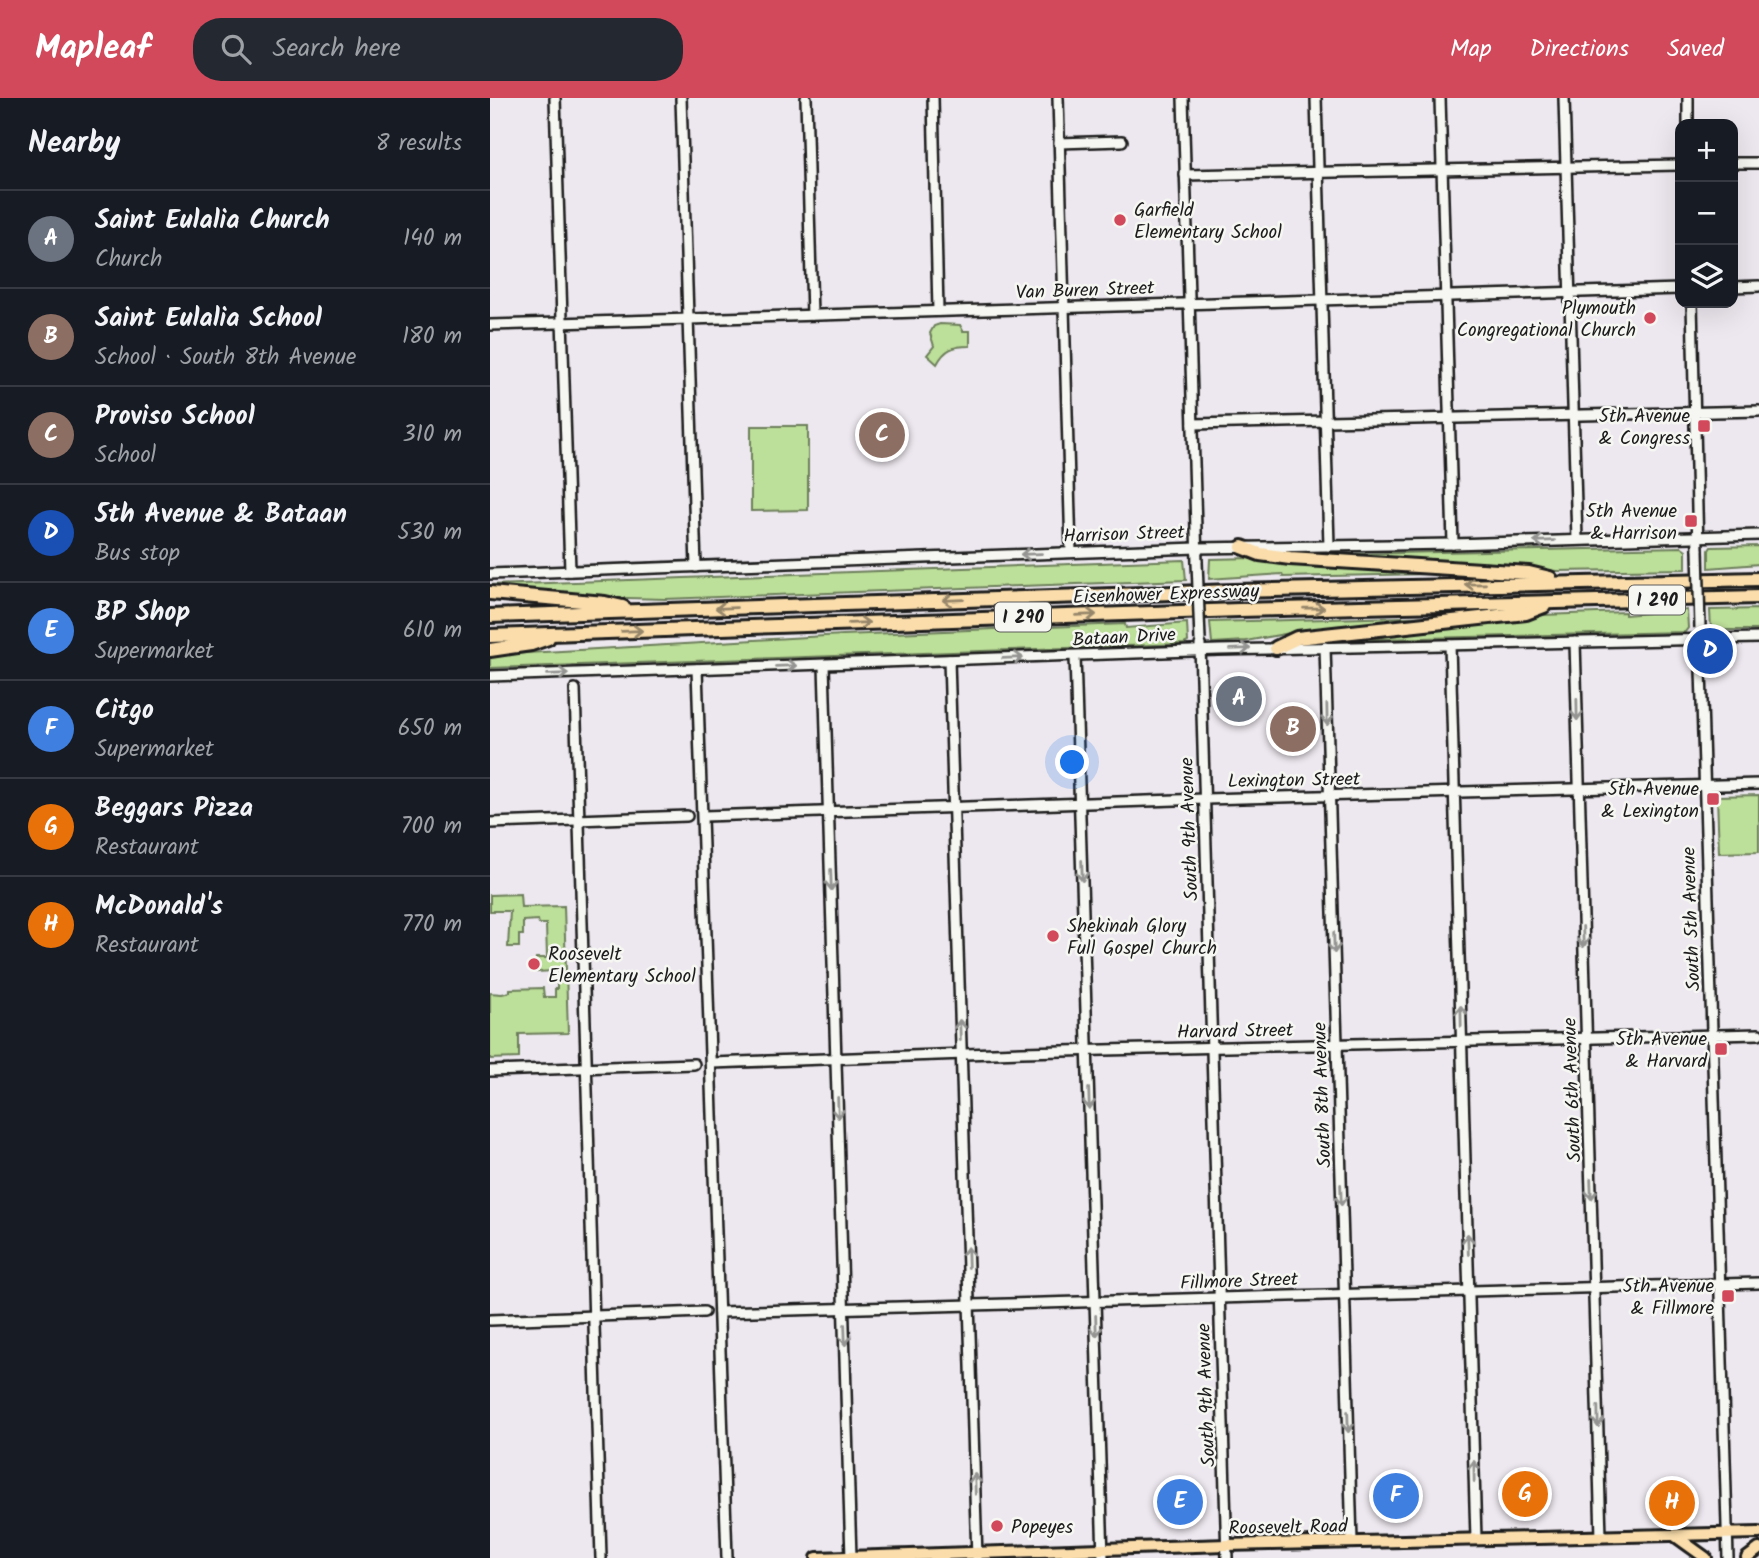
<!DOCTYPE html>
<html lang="en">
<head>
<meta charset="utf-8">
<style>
	body { margin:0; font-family:Kalam,sans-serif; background:#242831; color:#f1f3f6 }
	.controls { position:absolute; right:21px; top:21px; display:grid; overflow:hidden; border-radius:14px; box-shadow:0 7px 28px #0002 }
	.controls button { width:63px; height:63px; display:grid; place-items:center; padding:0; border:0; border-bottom:2px solid #363941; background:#171b24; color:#f1f3f6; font:35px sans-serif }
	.you { position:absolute; left:583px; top:665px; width:24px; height:24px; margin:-18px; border:5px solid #fff; border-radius:50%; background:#1a73e8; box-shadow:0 0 0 10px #1a73e833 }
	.badge { display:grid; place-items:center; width:46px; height:46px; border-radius:50%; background:#d1495b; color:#fff; font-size:23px; font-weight:700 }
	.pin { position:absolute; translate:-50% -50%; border:4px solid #fff; box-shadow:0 2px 7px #0006 }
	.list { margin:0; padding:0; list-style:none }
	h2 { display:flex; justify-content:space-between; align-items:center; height:91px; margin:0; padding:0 28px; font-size:30px }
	h2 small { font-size:23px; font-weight:400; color:#9ea1a6 }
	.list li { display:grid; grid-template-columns:46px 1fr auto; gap:21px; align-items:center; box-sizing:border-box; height:98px; padding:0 28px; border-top:2px solid #363941 }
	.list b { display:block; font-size:26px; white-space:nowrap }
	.list p { margin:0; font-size:23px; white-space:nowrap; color:#9ea1a6 }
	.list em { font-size:23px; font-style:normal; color:#9ea1a6 }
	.icon { flex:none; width:38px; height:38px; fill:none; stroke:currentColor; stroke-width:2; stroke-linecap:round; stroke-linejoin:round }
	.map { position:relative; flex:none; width:1269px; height:1460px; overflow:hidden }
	header { display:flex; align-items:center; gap:42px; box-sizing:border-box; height:98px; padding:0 35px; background:#d1495b; color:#fff }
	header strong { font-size:33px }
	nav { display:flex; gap:38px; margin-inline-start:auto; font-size:24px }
	.search { width:490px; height:63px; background:#242831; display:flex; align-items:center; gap:18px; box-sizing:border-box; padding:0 24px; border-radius:28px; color:#9ea1a6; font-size:26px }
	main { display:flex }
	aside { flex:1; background:#171b24 }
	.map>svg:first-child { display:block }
	.green { fill:#bcdf99; stroke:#6c7e5a; stroke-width:2 }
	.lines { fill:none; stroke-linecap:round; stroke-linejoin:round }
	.minor-casing { stroke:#1c1c1c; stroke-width:14 }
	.major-casing { stroke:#1c1c1c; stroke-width:16 }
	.highway-casing { stroke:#1c1c1c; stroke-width:18 }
	.minor { stroke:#f6f6f2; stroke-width:9 }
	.major { stroke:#faddab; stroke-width:10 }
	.highway { stroke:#faddab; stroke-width:12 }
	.minor-bridge-casing { stroke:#1c1c1c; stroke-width:14; stroke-linecap:butt }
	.minor-bridge { stroke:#f6f6f2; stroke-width:9 }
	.oneway { stroke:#949492 }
	.oneway2 { stroke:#96866b }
	.poi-dot { fill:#d1495b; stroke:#f6f6f2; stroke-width:2.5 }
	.labels { text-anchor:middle; stroke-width:5; stroke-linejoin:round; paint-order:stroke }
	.shield { fill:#f6f6f2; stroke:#5d5d5c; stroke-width:2 }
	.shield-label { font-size:18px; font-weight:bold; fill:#1c1c1c }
	.poi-label { font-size:19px; fill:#1c1c1c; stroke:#f6f6f2; text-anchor:end }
	.street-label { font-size:19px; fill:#1c1c1c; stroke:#f6f6f2 }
</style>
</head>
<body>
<header>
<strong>Mapleaf</strong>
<div class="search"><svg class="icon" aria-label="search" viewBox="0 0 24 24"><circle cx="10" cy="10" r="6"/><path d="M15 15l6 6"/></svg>Search here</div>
<nav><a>Map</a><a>Directions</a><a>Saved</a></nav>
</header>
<main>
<aside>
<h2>Nearby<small>8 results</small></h2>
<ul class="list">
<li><span class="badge" style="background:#6b7280">A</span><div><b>Saint Eulalia Church</b><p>Church</p></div><em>140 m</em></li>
<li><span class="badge" style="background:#8d6e63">B</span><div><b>Saint Eulalia School</b><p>School · South 8th Avenue</p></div><em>180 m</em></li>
<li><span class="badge" style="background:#8d6e63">C</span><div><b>Proviso School</b><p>School</p></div><em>310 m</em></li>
<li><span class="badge" style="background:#1a4fb4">D</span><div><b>5th Avenue &amp; Bataan</b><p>Bus stop</p></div><em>530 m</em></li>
<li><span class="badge" style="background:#3f7fe0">E</span><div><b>BP Shop</b><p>Supermarket</p></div><em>610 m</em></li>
<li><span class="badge" style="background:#3f7fe0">F</span><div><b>Citgo</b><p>Supermarket</p></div><em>650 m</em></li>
<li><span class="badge" style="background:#e8710a">G</span><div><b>Beggars Pizza</b><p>Restaurant</p></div><em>700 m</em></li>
<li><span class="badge" style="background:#e8710a">H</span><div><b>McDonald's</b><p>Restaurant</p></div><em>770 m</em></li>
</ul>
</aside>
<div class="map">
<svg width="1269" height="1460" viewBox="0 0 1269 1460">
	<rect width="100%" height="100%" fill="#ede8ef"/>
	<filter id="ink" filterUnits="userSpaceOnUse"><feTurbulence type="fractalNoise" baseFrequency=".0143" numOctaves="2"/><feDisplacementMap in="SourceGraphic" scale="14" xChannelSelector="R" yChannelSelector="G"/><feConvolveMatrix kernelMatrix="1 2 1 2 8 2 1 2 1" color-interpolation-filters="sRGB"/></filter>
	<g filter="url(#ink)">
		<g class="green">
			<path d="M450,226L470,227L473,233H480V248C463,248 455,251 447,266L437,257L444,248L440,235L444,228Z"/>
			<polygon points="261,328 318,328 318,412 261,413"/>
			<polygon points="1269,448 1269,466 1219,470 1219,452 1221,449"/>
			<polygon points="1192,449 1196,452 1196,471 1068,473 808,457"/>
			<polygon points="763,460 940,473 939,476 793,479 792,476 719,481 720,461"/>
			<polygon points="694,462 696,482 175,501 98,499 0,492 0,487"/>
			<polygon points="1269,511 1269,532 1221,532 1220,512"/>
			<polygon points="1197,512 1198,530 1195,534 843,542 842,544 816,545 830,541 1052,517 1135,514 1135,517"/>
			<polygon points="952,518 806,534 756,543 722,545 720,524"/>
			<polygon points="697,525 698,544 694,546 0,570 0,557 353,537 635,526 636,530"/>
			<polygon points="1269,697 1269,754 1229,755 1227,698"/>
			<polygon points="30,796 31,809 74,808 78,935 29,936 29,960 0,961 0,895 12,896 20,894 20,891 53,890 54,899 65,899 65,891 67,891 67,876 64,873 47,874 46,860 57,860 56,826 49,826 48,822 33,823 33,837 29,837 29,849 18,849 20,813 0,813 0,797"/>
		</g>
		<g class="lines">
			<defs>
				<g id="minor">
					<polyline points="65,0 80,473"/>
					<polyline points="191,0 206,469"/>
					<polyline points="316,0 322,217"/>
					<polyline points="443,0 448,213"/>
					<polyline points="568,0 581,454"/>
					<polyline points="693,0 707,464"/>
					<polyline points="826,0 839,448"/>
					<polyline points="950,0 963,446"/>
					<polyline points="1074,0 1087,442"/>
					<polyline points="1198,0 1198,26"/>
					<polyline points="569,45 632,43"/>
					<polyline points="1243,65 1269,65"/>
					<polyline points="695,77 1190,67"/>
					<polyline points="1243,189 1269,188"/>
					<polyline points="1202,205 1208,452"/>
					<polyline points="0,227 1190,191"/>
					<polyline points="703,326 1269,313"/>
					<polyline points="0,476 707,450 963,446 1269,437"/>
					<polyline points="1210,538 1238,1460"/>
					<polyline points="1085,544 1111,1439"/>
					<polyline points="710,547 737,1460"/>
					<polyline points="960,547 986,1441"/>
					<polyline points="835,549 862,1444"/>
					<polyline points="585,558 613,1460"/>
					<polyline points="459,562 487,1460"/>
					<polyline points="334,567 361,1460"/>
					<polyline points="207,571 237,1460"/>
					<polyline points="0,578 729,552 1269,540"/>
					<polyline points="85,591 111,1460"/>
					<polyline points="214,718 715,701 1269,686"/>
					<polyline points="0,725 197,718"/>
					<polyline points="222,965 532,954 1269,936"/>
					<polyline points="0,973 204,966"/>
					<polyline points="229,1214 1269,1185"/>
					<polyline points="0,1222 214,1214"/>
				</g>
				<g id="major">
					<polyline points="1184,1437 1216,1460"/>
					<polyline points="327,1460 737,1447 1269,1435"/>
					<polyline points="1257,1460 1269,1451"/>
				</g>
				<g id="highway">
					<polyline points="752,449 770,456 800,460 1039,475 1060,480"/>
					<polyline points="0,495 115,505 133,509"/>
					<polyline points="0,518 743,493 1269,481"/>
					<polyline points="0,538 749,512 1269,499"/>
					<polyline points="786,550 807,540 1036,515 1054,508"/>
					<polyline points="0,552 41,546 58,540"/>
				</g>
			</defs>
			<use href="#minor" class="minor-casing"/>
			<use href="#major" class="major-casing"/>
			<use href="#highway" class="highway-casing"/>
			<use href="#minor" class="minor"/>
			<use href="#major" class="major"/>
			<use href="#highway" class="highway"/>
			<defs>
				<g id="minor-bridge">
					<polyline points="1208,452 1210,530"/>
					<polyline points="707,464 710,542"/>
				</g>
			</defs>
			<use href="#minor-bridge" class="minor-bridge-casing"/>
			<use href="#minor-bridge" class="minor-bridge"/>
		</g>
		<defs><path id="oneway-shaft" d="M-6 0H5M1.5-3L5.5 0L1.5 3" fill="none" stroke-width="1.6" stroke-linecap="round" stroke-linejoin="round" transform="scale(1.75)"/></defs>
		<g class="oneway">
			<use href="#oneway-shaft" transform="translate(1054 443) rotate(178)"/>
			<use href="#oneway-shaft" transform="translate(541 456) rotate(178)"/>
			<use href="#oneway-shaft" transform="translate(750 551) rotate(-2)"/>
			<use href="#oneway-shaft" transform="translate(523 560) rotate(-2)"/>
			<use href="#oneway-shaft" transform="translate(296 568) rotate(-2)"/>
			<use href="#oneway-shaft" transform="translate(68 576) rotate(-2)"/>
			<use href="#oneway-shaft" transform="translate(1087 612) rotate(89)"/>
			<use href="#oneway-shaft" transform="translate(837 617) rotate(89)"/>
			<use href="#oneway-shaft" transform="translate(592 773) rotate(88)"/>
			<use href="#oneway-shaft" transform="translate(341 782) rotate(88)"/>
			<use href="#oneway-shaft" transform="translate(1093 839) rotate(88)"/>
			<use href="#oneway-shaft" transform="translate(844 845) rotate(88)"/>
			<use href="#oneway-shaft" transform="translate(971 918) rotate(-91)"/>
			<use href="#oneway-shaft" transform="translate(470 932) rotate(-92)"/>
			<use href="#oneway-shaft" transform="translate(599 1001) rotate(88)"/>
			<use href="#oneway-shaft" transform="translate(348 1010) rotate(88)"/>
			<use href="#oneway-shaft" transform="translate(1101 1091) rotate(88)"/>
			<use href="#oneway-shaft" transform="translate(851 1097) rotate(88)"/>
			<use href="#oneway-shaft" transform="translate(978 1146) rotate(-92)"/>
			<use href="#oneway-shaft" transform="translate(478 1159) rotate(-92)"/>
			<use href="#oneway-shaft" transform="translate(606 1228) rotate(88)"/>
			<use href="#oneway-shaft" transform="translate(355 1237) rotate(88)"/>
			<use href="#oneway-shaft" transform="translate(1108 1319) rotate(89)"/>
			<use href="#oneway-shaft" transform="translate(858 1324) rotate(88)"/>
			<use href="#oneway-shaft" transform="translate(984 1373) rotate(-91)"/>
			<use href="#oneway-shaft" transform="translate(485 1386) rotate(-92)"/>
		</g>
		<g class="oneway2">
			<use href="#oneway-shaft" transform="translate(985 486) rotate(179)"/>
			<use href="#oneway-shaft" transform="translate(463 502) rotate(178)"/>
			<use href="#oneway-shaft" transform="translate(236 510) rotate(178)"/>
			<use href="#oneway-shaft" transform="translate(824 510) rotate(-1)"/>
			<use href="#oneway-shaft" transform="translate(596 517) rotate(-2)"/>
			<use href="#oneway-shaft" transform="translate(369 525) rotate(-2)"/>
			<use href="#oneway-shaft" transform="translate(142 533) rotate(-2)"/>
		</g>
	</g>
	<g class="poi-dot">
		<circle cx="630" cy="122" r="7"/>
		<circle cx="1160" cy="220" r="7"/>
		<rect x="1207" y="321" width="14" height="14" rx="3.5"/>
		<rect x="1194" y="416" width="14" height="14" rx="3.5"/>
		<rect x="1216" y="694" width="14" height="14" rx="3.5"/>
		<circle cx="563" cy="838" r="7"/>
		<circle cx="44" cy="866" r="7"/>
		<rect x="1224" y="944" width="14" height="14" rx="3.5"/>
		<rect x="1231" y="1191" width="14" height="14" rx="3.5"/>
		<circle cx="507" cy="1428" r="7"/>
	</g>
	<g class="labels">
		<g class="shield">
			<rect x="1139" y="487.5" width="56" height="29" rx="5"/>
			<rect x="505" y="504.5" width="56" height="29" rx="5"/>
		</g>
		<g class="shield-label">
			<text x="1167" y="508">I 290</text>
			<text x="533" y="525">I 290</text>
		</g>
		<g class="poi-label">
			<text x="644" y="118" text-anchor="start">Garfield<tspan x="644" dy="22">Elementary School</tspan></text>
			<text x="1146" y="216">Plymouth<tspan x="1146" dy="22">Congregational Church</tspan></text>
			<text x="1200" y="324">5th Avenue<tspan x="1200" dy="22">&amp; Congress</tspan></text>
			<text x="1187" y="419">5th Avenue<tspan x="1187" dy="22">&amp; Harrison</tspan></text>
			<text x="1209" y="697">5th Avenue<tspan x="1209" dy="22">&amp; Lexington</tspan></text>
			<text x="577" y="834" text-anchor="start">Shekinah Glory<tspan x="577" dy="22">Full Gospel Church</tspan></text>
			<text x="58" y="862" text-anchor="start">Roosevelt<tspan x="58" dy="22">Elementary School</tspan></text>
			<text x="1217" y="947">5th Avenue<tspan x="1217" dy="22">&amp; Harvard</tspan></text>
			<text x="1224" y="1194">5th Avenue<tspan x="1224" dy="22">&amp; Fillmore</tspan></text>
			<text x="521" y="1435" text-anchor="start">Popeyes</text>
		</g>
		<g class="street-label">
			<text transform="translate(595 191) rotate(-2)" y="7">Van Buren Street</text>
			<text transform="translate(634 435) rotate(-2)" y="7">Harrison Street</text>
			<text transform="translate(676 495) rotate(-2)" y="7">Eisenhower Expressway</text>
			<text transform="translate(634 538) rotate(-3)" y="7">Bataan Drive</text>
			<text transform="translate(804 681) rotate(-1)" y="7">Lexington Street</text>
			<text transform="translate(698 731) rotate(-92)" y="7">South 9th Avenue</text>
			<text transform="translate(1200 821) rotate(-92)" y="7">South 5th Avenue</text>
			<text transform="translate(745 932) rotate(-1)" y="7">Harvard Street</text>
			<text transform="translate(1081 992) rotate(-92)" y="7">South 6th Avenue</text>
			<text transform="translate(831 997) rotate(-92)" y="7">South 8th Avenue</text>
			<text transform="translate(749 1182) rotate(-2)" y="7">Fillmore Street</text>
			<text transform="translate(715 1297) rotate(-92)" y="7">South 9th Avenue</text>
			<text transform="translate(798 1428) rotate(-1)" y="7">Roosevelt Road</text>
		</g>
	</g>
</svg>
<div class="controls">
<button>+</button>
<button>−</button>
<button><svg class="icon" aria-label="layers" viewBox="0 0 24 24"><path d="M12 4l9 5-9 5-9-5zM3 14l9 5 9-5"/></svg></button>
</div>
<div class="you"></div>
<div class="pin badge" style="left:749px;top:601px;background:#6b7280">A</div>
<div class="pin badge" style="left:803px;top:631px;background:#8d6e63">B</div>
<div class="pin badge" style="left:392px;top:337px;background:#8d6e63">C</div>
<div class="pin badge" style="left:1220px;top:553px;background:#1a4fb4">D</div>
<div class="pin badge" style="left:690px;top:1404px;background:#3f7fe0">E</div>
<div class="pin badge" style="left:906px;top:1398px;background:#3f7fe0">F</div>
<div class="pin badge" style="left:1035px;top:1396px;background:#e8710a">G</div>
<div class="pin badge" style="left:1182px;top:1405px;background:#e8710a">H</div>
</div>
</main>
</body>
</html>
